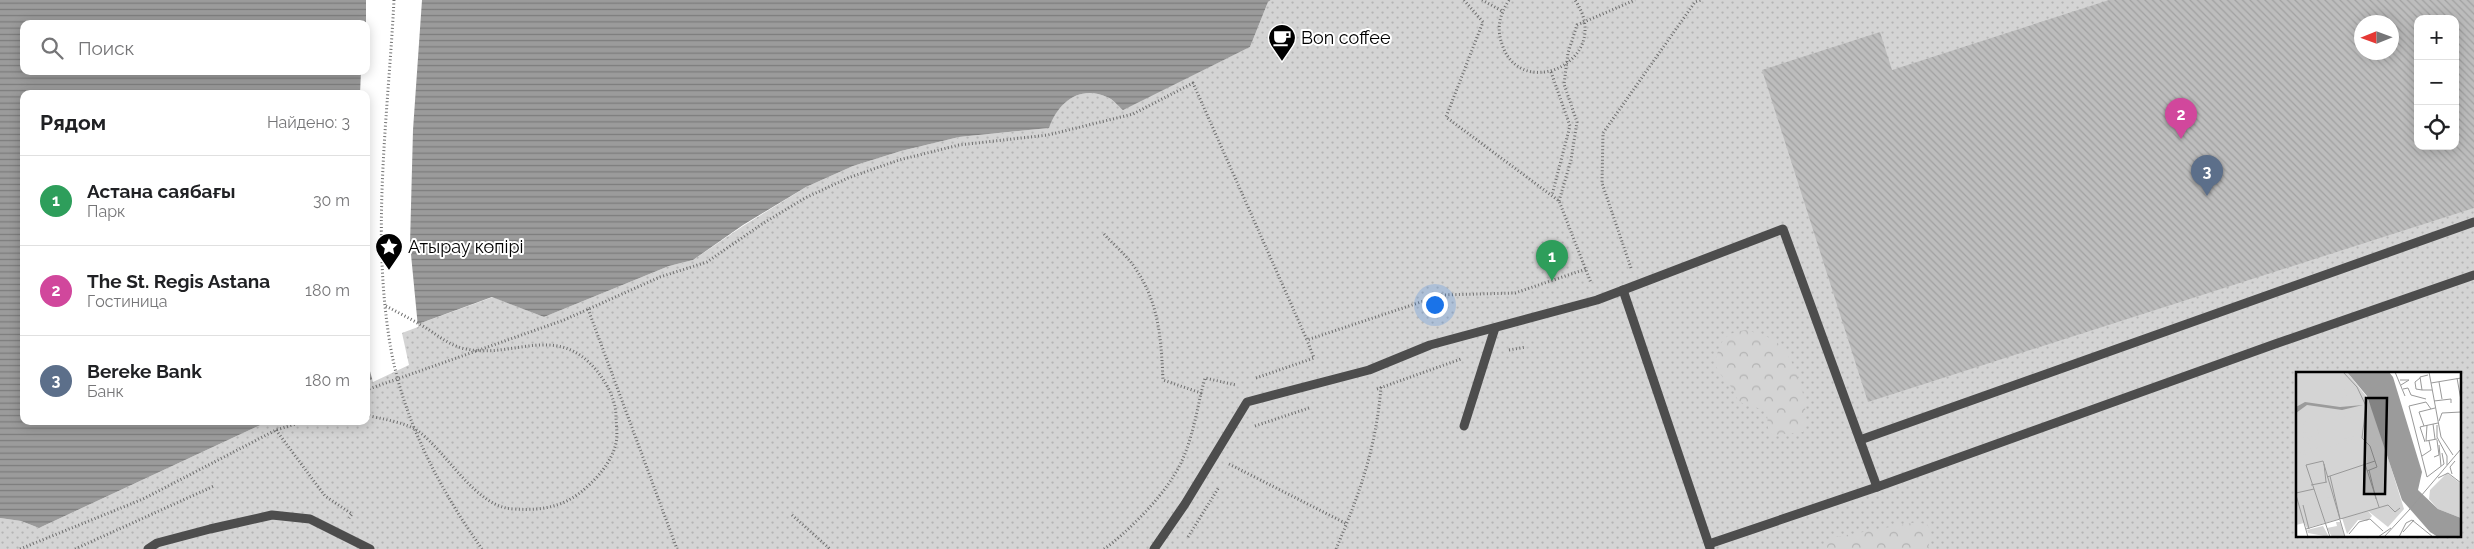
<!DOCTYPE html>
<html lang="ru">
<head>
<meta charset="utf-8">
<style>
	body { margin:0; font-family:Raleway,sans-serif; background:#f2f2f2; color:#202124 }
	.controls { position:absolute; right:15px; top:15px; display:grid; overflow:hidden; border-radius:10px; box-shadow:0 2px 12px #0003 }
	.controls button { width:45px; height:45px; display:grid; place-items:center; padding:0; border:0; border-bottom:1px solid #e0e0e0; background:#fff; color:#202124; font:25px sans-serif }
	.compass { position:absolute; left:2354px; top:15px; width:45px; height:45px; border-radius:50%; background:#fff; box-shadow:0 2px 12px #0003; rotate:269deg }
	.you { position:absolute; left:1434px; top:304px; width:18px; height:18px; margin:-12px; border:4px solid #fff; border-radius:50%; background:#1a73e8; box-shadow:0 0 0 8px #1a73e833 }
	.badge { display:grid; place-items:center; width:32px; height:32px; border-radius:50%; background:#ea580c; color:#fff; font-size:16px; font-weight:700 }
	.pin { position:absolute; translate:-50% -41px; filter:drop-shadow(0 1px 2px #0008) }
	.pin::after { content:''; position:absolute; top:26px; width:18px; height:15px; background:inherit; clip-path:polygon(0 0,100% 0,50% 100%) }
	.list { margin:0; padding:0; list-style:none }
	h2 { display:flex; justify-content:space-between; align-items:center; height:65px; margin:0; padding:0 20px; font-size:21px }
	h2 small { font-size:16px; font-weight:400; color:#757577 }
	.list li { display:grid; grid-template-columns:32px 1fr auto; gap:15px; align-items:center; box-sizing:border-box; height:90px; padding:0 20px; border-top:1px solid #e0e0e0 }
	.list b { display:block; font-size:19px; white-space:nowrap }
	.list p { margin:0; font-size:16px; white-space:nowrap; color:#757577 }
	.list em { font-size:16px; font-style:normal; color:#757577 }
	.icon { flex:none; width:28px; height:28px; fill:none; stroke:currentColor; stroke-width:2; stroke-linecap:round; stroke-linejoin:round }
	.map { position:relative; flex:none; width:2474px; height:549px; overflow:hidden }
	.search { position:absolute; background:#fff; box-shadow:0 2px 12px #0003; left:20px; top:20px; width:350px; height:55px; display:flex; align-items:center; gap:12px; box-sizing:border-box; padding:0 18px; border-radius:10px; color:#757577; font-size:19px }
	.panel { position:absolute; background:#fff; box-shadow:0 2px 12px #0003; left:20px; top:90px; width:350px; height:335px; border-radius:10px }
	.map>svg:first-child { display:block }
	.grass { fill:url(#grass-dots); fill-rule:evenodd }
	.forest { fill:url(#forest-crowns) }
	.water { fill:url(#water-rules); fill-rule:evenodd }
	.pier { fill:#fff }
	.building { fill:url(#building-back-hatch); fill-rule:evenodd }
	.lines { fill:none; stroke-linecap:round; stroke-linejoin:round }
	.path { stroke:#6f6f6f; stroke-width:3; stroke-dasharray:1 2.5; stroke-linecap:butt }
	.minor { stroke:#4d4d4d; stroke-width:9 }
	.path-bridge { stroke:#6f6f6f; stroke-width:3; stroke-dasharray:1 2.5; stroke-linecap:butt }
	.labels { text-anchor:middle; stroke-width:4; stroke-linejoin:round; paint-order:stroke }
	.poi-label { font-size:18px; fill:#000; stroke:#fff; text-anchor:start }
	.inset-road { fill:none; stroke:#999; stroke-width:1 }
	.view { fill:#000; fill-opacity:0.15; stroke:#000; stroke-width:2.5 }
	.inset-edge { fill:none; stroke:#000; stroke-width:2.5 }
</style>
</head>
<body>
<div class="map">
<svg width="2474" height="549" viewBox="0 0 2474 549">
	<defs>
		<pattern id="grass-dots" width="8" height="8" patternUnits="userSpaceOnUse" patternTransform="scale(1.25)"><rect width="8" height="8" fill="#d4d4d4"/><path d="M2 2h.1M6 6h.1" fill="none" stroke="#b4b4b4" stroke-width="1.8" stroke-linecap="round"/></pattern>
		<pattern id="forest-crowns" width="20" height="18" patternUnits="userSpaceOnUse" patternTransform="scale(1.25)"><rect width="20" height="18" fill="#d4d4d4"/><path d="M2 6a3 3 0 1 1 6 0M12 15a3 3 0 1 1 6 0" fill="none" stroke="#b4b4b4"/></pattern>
		<pattern id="water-rules" width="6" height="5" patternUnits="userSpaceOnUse" patternTransform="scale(1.25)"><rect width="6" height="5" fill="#9b9b9b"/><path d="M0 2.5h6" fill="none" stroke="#7c7c7c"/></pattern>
		<pattern id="building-back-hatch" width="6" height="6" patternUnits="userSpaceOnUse" patternTransform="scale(1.25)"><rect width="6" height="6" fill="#bdbdbd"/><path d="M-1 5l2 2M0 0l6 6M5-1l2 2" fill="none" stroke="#a1a1a1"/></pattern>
	</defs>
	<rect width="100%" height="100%" fill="#fff"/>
	<path class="grass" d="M1271,0H2474V549H0V518L21,521L39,528L269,421H366V382L373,379L399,331L493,297L544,317L669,266L693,260L743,226L806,187L853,166L901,151L959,137L1048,128C1058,102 1080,85 1107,97C1113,99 1118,106 1123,109L1250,47L1268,2ZM2418,19H2455V146H2418ZM2362,22H2392V52H2362ZM2298,373H2460V535H2298Z"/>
	<g class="forest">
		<path d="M1746,330C1756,333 1766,335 1775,341C1796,356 1812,408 1803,432L1772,435L1768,428L1767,413C1757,405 1748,408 1739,401C1735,397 1735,392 1732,388C1726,380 1720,376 1716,366C1714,362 1716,359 1717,355C1721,338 1729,332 1746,330Z"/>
		<polygon points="1917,522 1928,525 1931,534 1928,549 1826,549 1825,547 1836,537"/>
	</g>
	<path class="water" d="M0,0H1271L1268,2L1250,47L1123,110C1118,106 1113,99 1107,97C1080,85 1058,102 1049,128L959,137L901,151L853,166L806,187L743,225L693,260L669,266L544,317L492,297L399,331L373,379L366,382V94H24V421H269L39,528L21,521L0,518ZM24,24H366V71H24Z"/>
	<polygon class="pier" points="366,0 422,0 413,130 410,244 418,327 402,333 409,365 373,382 366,357 366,94 360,94 361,71 366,71"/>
	<path class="building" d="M2109,0H2474V208L1868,402L1762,70L1880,32L1892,70ZM2418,19H2455V146H2418ZM2362,22H2392V52H2362Z"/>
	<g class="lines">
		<g class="path">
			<polyline points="1464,0 1483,22 1446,117 1559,201 1591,283"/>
			<polyline points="1482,0 1502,11"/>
			<path d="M1509,0C1499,16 1496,29 1503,47C1524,102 1615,59 1575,0"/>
			<polyline points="1551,72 1570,126 1552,195"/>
			<polyline points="1559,201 1571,160 1577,122 1564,84 1568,53 1577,25 1635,0"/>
			<path d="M1104,234C1113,244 1125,254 1133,265C1159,301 1161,337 1163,380L1201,393L1205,378L1236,385"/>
			<polyline points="1631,268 1602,183 1603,133 1695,2 1701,0"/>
			<polyline points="588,309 677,549"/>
			<polyline points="1509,350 1526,347"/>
			<polyline points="1256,378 1314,358 1307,340"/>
			<polyline points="1377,389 1461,359"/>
			<polyline points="366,390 564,320 660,277 707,262 762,224 805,198 848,178 899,160 959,145 1048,135 1133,114 1193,83 1307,340 1442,295 1515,293 1586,269"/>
			<path d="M366,415C381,419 405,422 418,431C447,452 476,508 514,509"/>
			<polyline points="1255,426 1309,408"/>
			<polyline points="276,430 325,496 352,514 349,518"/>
			<polyline points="1229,464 1347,524"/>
			<polyline points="792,515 830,549"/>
			<polyline points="1188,537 1219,487"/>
			<polyline points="20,549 143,499 276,430 305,421"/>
			<polyline points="75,549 214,486"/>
			<path d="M1104,549C1127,533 1159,500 1173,477C1189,453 1195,421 1201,393"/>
			<path d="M1336,549C1360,493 1376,448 1381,387"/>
		</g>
		<g class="minor">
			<polyline points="1623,290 1710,548"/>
			<polyline points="1464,426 1495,328"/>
			<polyline points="1860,440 2474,222"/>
			<polyline points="1709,544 1877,487 2275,344 2474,275"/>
			<polyline points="148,549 157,543 210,529 272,515 310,519 370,549"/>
			<polyline points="1154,549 1185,504 1247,402 1369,370 1430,345 1597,300 1783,229 1877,487"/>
		</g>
		<g class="path-bridge">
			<path d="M394,0C388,118 370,238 392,355C406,425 441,491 482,549"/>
			<path d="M386,306C399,313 413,320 426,328C439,336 450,346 466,349C514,359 557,322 597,371C607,383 616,401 616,416C616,424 618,435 616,443C613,458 601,474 590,484C568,506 545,511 514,509"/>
		</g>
	</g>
	<defs>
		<symbol id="cafe-pin" viewBox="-11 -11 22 30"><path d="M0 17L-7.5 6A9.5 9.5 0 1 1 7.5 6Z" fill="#000" stroke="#fff"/><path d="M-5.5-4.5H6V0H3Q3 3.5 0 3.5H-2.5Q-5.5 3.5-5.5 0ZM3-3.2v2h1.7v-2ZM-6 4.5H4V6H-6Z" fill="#fff"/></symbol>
		<symbol id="sight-pin" viewBox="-11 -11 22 30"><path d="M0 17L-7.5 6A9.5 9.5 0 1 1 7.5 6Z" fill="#000" stroke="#fff"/><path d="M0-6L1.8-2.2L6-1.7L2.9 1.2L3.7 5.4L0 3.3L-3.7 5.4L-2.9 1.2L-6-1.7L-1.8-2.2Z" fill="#fff"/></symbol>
	</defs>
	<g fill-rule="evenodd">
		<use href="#cafe-pin" x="1266" y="22" width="32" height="43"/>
		<use href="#sight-pin" x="373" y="231" width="32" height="43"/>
	</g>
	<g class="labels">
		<g class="poi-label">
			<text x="1301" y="44">Bon coffee</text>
			<text x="408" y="253">Атырау көпірі</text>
		</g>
	</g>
	<g transform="translate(2296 372)">
		<rect width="165" height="165" fill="#fff"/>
		<path d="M51,0L70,24L78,41L108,137L92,155L72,139L11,156L8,151L0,153V1ZM151,101L165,112V146L142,137L133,127L134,118ZM40,150H44L49,165H36L31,156L41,154ZM27,154L33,165L12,161L11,158Z" fill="#d4d4d4"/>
		<path d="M50,6L62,18L59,20L56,13L60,34L47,33L54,31L50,30L51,23L44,26L42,22L49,19L47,9ZM26,37L43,38L42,42L61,48L59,64L48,67H56L32,76L26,73L18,46L22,45ZM16,43L22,67H19L24,73L17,80L0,85L20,75L16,70L14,51L12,57H8L7,53ZM7,59L12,72L15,71L9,60L13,59L19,75L0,82V72L8,68ZM72,139L76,144L71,149L62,148L51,162L46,146Z" fill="#d4d4d4"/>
		<path d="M34,125L39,145L28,148L23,128Z" fill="#d4d4d4"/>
		<path d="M51,0H93L97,5L126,100L122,118L142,137L165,146V165H142L134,160L106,128L71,24ZM9,30L44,35L67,33L46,38L11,33L0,41V35Z" fill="#9b9b9b"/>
		<path class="inset-road" d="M47,0L61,15L70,34L66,66L74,74L81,95L71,99M99,0L109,24M133,0L145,65L157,83M132,3L124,5L126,18H136M124,6L119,10L120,17L126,18M161,6L165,28M104,8H113L105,13M143,10L146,27M135,11L165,6M107,17L112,16L115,23L130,27M138,29L155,27V31M139,36L123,40L128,54L142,51M135,37L130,30L113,34L131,105L148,92L146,81M143,49L146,41L165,40M137,52L139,67M131,53L130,69L141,67M141,53V65L151,84V93M128,54L124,55L129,70M143,73L145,94M126,84L135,78L133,69M138,85L143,83L141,68M28,92L30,110M69,92L83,135M73,98L80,127M156,102L154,95L159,89M34,104L44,147M31,105L79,89M142,106L152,101L165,111M15,113L31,110M18,117L10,93L27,89L44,147M0,121L18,117L34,165M0,123L12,165M7,133L13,157M113,138L165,77M44,148L49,165M10,157L92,133L99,140L104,136M107,160L118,148M53,162L63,150L74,147L87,159M82,165L95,156M88,165L114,137M103,165L110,151L116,148L137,165"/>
		<path class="view" d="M70,26H91L89,122H68Z"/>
		<rect width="165" height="165" class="inset-edge"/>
	</g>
</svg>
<div class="controls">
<button>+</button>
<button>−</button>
<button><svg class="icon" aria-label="locate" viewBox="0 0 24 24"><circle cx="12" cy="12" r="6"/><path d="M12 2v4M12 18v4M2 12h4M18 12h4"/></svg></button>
</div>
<svg class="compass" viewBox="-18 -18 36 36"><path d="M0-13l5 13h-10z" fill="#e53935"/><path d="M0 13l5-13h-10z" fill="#757577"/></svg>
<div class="you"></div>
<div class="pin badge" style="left:1552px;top:281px;background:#2e9e5b">1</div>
<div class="pin badge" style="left:2181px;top:139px;background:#d1479c">2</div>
<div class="pin badge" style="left:2207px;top:196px;background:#5c6f8a">3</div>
<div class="search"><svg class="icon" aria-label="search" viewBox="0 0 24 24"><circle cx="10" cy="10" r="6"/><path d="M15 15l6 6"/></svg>Поиск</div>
<section class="panel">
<h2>Рядом<small>Найдено: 3</small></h2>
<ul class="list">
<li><span class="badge" style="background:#2e9e5b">1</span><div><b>Астана саябағы</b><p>Парк</p></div><em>30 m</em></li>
<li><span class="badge" style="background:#d1479c">2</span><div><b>The St. Regis Astana</b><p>Гостиница</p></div><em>180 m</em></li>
<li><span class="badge" style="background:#5c6f8a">3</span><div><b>Bereke Bank</b><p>Банк</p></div><em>180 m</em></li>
</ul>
</section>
</div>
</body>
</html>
